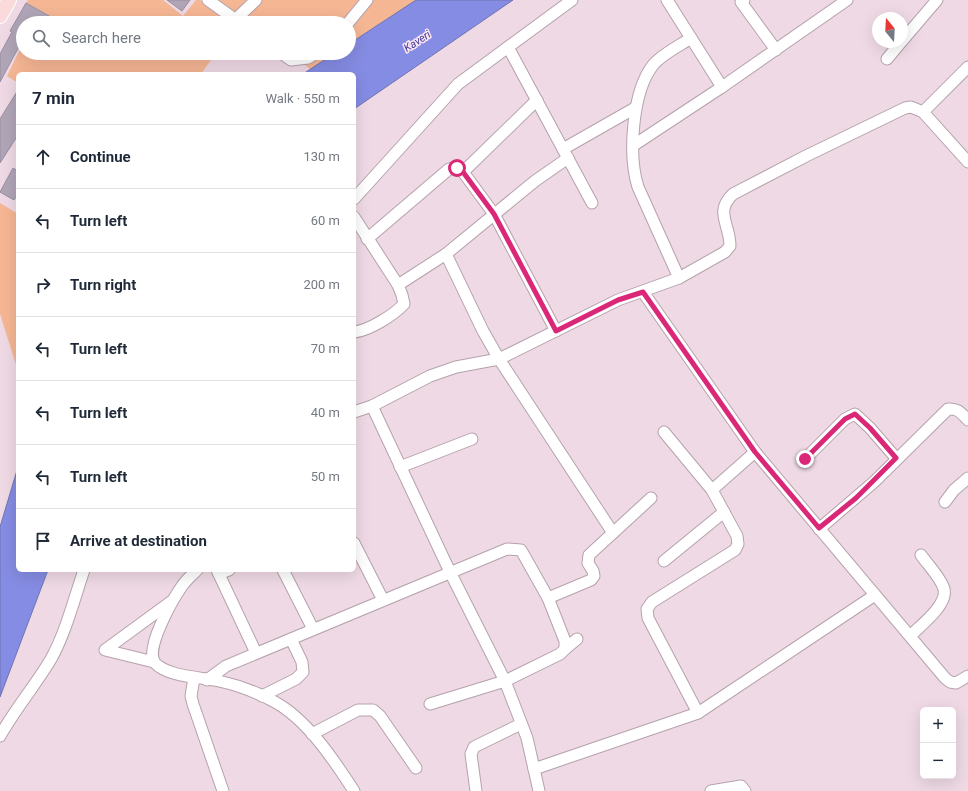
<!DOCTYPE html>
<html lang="en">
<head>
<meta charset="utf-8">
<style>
	body { margin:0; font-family:Roboto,sans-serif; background:#f2f2f3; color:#1f2937 }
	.controls { position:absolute; right:12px; bottom:12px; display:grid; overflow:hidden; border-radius:6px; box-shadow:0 4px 16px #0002 }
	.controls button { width:36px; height:36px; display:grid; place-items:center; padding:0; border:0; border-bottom:1px solid #e0e1e3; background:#fff; color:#1f2937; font:20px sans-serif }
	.compass { position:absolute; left:872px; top:12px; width:36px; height:36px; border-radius:50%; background:#fff; box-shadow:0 4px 16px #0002; rotate:342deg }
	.stop { position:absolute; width:12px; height:12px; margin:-9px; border:3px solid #db2777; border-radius:50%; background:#fff }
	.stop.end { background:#db2777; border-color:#fff; box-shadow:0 1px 4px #0008 }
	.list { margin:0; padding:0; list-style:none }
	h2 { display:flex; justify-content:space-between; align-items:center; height:52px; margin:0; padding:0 16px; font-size:17px }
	h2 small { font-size:13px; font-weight:400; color:#747a83 }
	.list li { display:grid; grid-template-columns:26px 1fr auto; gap:12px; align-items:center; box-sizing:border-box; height:64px; padding:0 16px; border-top:1px solid #e0e1e3 }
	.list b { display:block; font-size:15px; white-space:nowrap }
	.list em { font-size:13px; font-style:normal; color:#747a83 }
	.icon { flex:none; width:22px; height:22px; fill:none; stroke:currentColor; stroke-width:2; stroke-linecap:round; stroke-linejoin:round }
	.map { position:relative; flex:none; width:968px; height:791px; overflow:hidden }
	.search { position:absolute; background:#fff; box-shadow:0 4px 16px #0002; left:16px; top:16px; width:340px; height:44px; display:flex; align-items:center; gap:10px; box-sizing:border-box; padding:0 14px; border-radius:22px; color:#747a83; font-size:15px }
	.panel { position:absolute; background:#fff; box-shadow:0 4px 16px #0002; left:16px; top:72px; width:340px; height:500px; border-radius:6px }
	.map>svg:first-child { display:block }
	.green { fill:#f5b694 }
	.water { fill:#858ce3; stroke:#7073b1 }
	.building { fill:#afa5b7; stroke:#988e9f }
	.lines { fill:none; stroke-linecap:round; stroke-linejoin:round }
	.minor-casing { stroke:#b5a2ac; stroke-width:13 }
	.major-casing { stroke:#fff; stroke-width:16 }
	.minor { stroke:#fff; stroke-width:11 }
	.major { stroke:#fadadb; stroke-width:14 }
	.route { stroke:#db2777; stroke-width:5 }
	.labels { text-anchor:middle; stroke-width:3; stroke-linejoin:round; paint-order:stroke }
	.water-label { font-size:11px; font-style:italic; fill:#3e3a9f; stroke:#fbe6f1 }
</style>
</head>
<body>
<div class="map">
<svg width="968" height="791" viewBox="0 0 968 791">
	<rect width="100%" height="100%" fill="#eed9e4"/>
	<g class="green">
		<polygon points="28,0 163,0 183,16 196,0 200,0 229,23 49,23 54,18 26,3"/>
		<polygon points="215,0 416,0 349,44 349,23 248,23"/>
		<polygon points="23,43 23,53 216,53 201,74 18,74 18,83 7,76"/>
		<polygon points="289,53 335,53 310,69"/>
		<polygon points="0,203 18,214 18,371 0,314"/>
	</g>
	<g class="water">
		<polygon points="416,0 513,0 354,109 354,74 303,74 335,53 349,53 349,44"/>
		<polygon points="18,467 18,570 48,570 0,697 0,527"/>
	</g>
	<g class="building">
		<polygon points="167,0 190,0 182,11"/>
		<polygon points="26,3 51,17 44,23 23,23 23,39 0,82 0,54 12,32 10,31"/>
		<polygon points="18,90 18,135 0,163 0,119"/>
		<polygon points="13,168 18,171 18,194 14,200 0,192"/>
	</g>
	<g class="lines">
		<defs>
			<g id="minor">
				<polyline points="208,0 240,23"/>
				<polyline points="667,0 722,87"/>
				<polyline points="744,0 741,2 776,50"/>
				<polyline points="235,20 256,0"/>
				<polyline points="348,23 367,0"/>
				<polyline points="902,41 937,0"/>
				<polyline points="508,47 592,203"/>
				<polyline points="281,53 291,60 308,58 316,53"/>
				<polyline points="887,59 901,42"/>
				<polyline points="923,112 968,67"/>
				<polyline points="634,145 722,87 847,0"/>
				<polyline points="563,149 635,108"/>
				<polyline points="463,172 537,100"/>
				<polyline points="354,199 458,84 572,0"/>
				<path d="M354,217L398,285L402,295L404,304C394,315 368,331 354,332"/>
				<polyline points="367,239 449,169 457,167 463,172 494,214 556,331"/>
				<polyline points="446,254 483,331 499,359 613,533"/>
				<path d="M679,278L638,187C628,155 632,92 653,65C662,54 679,46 691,38"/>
				<polyline points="398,285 446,254 535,181 568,158"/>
				<polyline points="643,292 755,452 945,678 950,682 956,683 968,676"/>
				<polyline points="354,412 372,406"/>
				<polyline points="664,432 712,490 737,536 738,544 735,550 652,602 647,609 648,618 698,713"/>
				<polyline points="805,459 845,419 855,414 870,428 896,458"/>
				<polyline points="400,467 472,439"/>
				<polyline points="712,490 755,452"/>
				<polyline points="945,502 954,490 968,478"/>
				<path d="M819,529L874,482L948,409C958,408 961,413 968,420"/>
				<polyline points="354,543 383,600"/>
				<polyline points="664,561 724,512"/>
				<path d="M197,570C192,575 186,580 182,586C173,599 144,649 155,663C168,677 201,677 219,681C237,685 256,692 273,701C306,718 334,760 354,791"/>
				<polyline points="217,570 256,653"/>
				<polyline points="283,570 313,629"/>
				<polyline points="219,574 229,570"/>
				<polyline points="548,598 591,580 594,576 593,571 588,563 589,555 651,498"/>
				<path d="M910,636C920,626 948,605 944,589C941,578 928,565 921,555"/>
				<polyline points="565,649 577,639"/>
				<polyline points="154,662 105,650 172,601"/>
				<polyline points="194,678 191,696 193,704 223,791"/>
				<polyline points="207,680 226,666 507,549 521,550 548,598 565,641 565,649 560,654 505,681 430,704"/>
				<polyline points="262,696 296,679 303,672 302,662 291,639"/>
				<polyline points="312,734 358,710 373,710 380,716 416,768"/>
				<path d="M0,736C15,709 35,686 51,659C66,632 74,599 84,570"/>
				<polyline points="534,769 698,713 875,595"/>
				<polyline points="476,791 471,754 474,747 521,724"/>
				<path d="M539,791L527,738L505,681L450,572L372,406L430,376L456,367L499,359L618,300L679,278L725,252L730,246C730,224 714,212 733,194L806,156L905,108L911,107L923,112L968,162"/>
				<polyline points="711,791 741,786 745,791"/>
			</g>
			<polyline id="major" points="0,16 9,0"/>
		</defs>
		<use href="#minor" class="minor-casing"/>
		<use href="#major" class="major-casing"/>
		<use href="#minor" class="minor"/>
		<use href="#major" class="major"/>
	</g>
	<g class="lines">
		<polyline class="route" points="457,168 463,172 494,214 556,331 618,300 643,292 755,452 819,528 856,498 896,458 870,428 855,414 845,419 805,459"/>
	</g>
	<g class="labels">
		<g class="water-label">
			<text transform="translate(417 41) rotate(-33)" y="4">Kaveri</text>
		</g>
	</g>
</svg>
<div class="controls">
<button>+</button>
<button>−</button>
</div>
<svg class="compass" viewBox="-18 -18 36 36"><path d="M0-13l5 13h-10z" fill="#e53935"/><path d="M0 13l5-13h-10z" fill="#747a83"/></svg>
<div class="stop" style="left:457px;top:168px"></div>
<div class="stop end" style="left:805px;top:459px"></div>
<div class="search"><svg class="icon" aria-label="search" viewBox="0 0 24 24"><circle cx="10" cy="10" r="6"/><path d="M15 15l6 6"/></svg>Search here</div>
<section class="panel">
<h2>7 min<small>Walk · 550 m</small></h2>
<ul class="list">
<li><svg class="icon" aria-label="ahead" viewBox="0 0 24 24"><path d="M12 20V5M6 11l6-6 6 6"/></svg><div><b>Continue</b></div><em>130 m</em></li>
<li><svg class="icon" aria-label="left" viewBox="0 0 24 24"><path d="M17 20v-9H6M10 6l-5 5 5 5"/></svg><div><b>Turn left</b></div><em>60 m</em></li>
<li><svg class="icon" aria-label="right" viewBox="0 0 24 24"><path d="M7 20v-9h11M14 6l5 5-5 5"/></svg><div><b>Turn right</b></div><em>200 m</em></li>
<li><svg class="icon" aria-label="left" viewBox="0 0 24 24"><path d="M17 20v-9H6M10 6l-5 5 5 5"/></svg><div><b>Turn left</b></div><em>70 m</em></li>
<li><svg class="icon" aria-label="left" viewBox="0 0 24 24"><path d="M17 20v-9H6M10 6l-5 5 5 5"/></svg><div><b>Turn left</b></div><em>40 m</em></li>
<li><svg class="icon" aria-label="left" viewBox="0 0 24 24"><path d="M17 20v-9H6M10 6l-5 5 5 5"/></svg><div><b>Turn left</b></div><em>50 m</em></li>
<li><svg class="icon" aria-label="arrive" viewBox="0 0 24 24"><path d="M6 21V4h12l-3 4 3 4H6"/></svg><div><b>Arrive at destination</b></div></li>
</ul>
</section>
</div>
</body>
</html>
